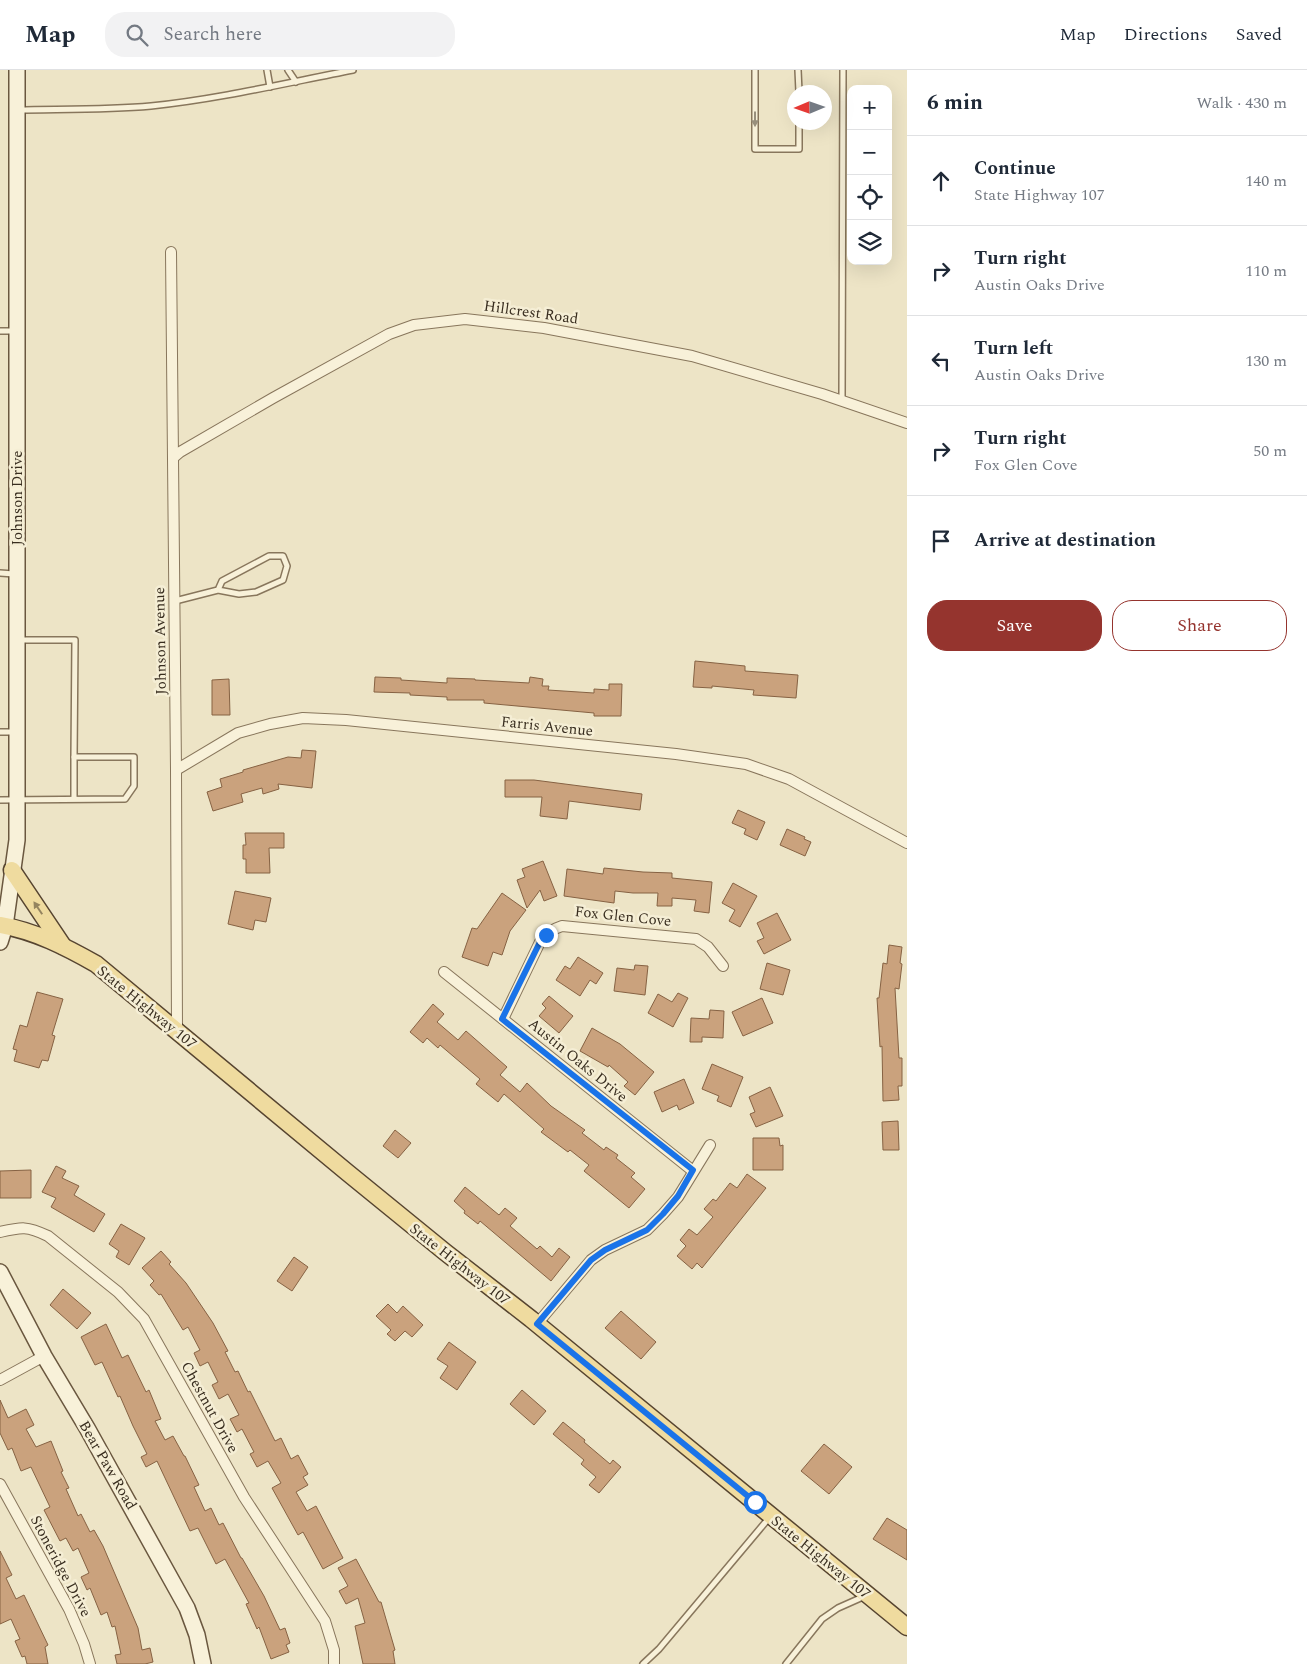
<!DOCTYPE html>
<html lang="en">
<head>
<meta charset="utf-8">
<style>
	body { margin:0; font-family:Spectral,serif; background:#f2f2f3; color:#1f2937 }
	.controls { position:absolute; right:15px; top:15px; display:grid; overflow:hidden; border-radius:10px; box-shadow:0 5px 20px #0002 }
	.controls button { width:45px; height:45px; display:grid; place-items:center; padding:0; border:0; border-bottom:1px solid #e0e1e3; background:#fff; color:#1f2937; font:25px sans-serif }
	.compass { position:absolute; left:787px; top:15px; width:45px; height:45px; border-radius:50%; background:#fff; box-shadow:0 5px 20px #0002; rotate:268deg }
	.stop { position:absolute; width:15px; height:15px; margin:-11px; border:4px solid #1a73e8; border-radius:50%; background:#fff }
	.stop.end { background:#1a73e8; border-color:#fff; box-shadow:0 1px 5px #0008 }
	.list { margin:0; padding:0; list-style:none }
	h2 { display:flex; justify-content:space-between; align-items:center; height:65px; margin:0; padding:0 20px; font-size:21px }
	h2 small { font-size:16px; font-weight:400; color:#747a83 }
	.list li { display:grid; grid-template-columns:32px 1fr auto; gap:15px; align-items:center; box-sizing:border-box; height:90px; padding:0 20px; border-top:1px solid #e0e1e3 }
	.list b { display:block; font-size:19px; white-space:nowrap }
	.list p { margin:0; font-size:16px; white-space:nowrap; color:#747a83 }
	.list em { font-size:16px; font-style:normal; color:#747a83 }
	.actions { display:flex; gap:10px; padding:15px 20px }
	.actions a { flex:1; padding:11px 0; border:1px solid #95342e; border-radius:20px; text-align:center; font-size:18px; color:#95342e }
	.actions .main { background:#95342e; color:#fff }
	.icon { flex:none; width:28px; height:28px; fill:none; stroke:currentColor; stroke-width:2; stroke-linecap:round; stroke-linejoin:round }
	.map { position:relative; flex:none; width:907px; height:1594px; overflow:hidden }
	header { display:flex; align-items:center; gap:30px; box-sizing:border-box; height:70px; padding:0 25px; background:#fff; border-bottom:1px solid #e0e1e3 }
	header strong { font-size:24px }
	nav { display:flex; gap:28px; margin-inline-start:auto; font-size:18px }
	.search { width:350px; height:45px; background:#f2f2f3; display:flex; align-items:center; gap:12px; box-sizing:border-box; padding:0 18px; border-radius:20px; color:#747a83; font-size:19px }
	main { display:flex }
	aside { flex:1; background:#fff }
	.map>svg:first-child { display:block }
	.building { fill:#caa27d; stroke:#866243 }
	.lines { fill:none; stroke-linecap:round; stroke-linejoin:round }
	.lane-casing { stroke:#88765c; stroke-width:8 }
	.street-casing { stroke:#88765c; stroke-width:12 }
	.secondary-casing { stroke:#6a573f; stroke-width:18 }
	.primary-casing { stroke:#564430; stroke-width:19 }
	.lane { stroke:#f8f1d9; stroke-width:5 }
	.street { stroke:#f8f1d9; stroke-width:10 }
	.secondary { stroke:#f8f1d9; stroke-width:15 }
	.primary { stroke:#efdb9f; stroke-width:16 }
	.oneway { fill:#988f7c }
	.oneway2 { fill:#94845f }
	.route { stroke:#1a73e8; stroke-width:6 }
	.labels { text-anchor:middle; stroke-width:5; stroke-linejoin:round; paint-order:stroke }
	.street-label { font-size:15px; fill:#382d1f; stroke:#f5eed5 }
</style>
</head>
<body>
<header>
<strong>Map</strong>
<div class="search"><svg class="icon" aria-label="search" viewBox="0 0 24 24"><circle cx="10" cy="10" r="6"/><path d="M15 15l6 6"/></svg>Search here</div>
<nav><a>Map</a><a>Directions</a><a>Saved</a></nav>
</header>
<main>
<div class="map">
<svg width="907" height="1594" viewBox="0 0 907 1594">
	<rect width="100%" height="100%" fill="#ede4c6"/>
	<g class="building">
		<polygon points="695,591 745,596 745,601 798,605 796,628 753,625 754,620 712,616 712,618 693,617"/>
		<polygon points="375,607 401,608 401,610 447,613 447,608 475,609 475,610 529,613 530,607 543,609 542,616 549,616 548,620 594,623 594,619 609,620 609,614 622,614 621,646 594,646 594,643 484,633 484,630 447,630 447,627 410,625 410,623 374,622"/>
		<polygon points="229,609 230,645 212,645 212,610"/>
		<polygon points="302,680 316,681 312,718 278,714 279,719 263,724 262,718 241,724 243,732 213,741 207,722 222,717 220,709 243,702 243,700 288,687 301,688"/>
		<polygon points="505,710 534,710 642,724 640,740 569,731 567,749 540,746 542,727 505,727"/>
		<polygon points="738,740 765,752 757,770 744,764 746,759 732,753"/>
		<polygon points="787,759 805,767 804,769 811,772 805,786 780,775"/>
		<polygon points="245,763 284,763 284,778 269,778 270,803 246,803 246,789 243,789 243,775 246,775"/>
		<polygon points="543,791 557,826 544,831 540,820 527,838 517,810 525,807 522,799"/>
		<polygon points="604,798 643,802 672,803 672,808 712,812 709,843 694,841 696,830 672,828 672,836 657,836 658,823 633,823 615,821 614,833 564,826 567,799 603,804"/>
		<polygon points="733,813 757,826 740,857 729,851 735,840 722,833"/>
		<polygon points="235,821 271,828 266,852 255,850 253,860 228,854"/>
		<polygon points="502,823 526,840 510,861 502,885 493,882 488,896 462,887 472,858 477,859"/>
		<polygon points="777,843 791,870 764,884 757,871 764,868 757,853"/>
		<polygon points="889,875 902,877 900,893 902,894 899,919 895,918 899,988 902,988 902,1016 898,1016 899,1030 883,1031 882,976 880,977 877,928 879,928 883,893 887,894"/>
		<polygon points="578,887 603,903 596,914 590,910 580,926 556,910 565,896 570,899"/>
		<polygon points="767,893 790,900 783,925 760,919"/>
		<polygon points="635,895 648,896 645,925 614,921 617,898 634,900"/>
		<polygon points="37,922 63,929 52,965 55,966 48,991 42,990 39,998 14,991 17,980 13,979 20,955 27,957"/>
		<polygon points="678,923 688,928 673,957 648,943 658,924 672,932"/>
		<polygon points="549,926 573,946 559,963 539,946 546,938 542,934"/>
		<polygon points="762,928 773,953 743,966 732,942"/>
		<polygon points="433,934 444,944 437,952 458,970 466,961 507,997 500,1005 520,1022 527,1013 551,1036 585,1060 582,1063 604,1080 606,1077 618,1085 616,1088 635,1103 631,1107 645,1119 629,1138 584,1101 589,1095 570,1080 568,1082 541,1062 544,1059 504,1024 498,1032 476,1014 480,1009 440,975 438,978 427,968 423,973 410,962"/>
		<polygon points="710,940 724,941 723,968 702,967 702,972 690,972 691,948 709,949"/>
		<polygon points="592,958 620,974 654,1002 635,1025 624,1016 628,1012 609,995 608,997 580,981"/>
		<polygon points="712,994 743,1007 731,1037 717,1031 719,1026 702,1019"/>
		<polygon points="684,1009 694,1033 679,1040 677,1035 662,1042 654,1022"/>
		<polygon points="770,1017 783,1046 756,1057 750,1044 755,1042 749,1027"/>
		<polygon points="898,1051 899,1080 883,1080 882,1052"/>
		<polygon points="395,1060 411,1073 398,1088 383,1076"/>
		<polygon points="753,1068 779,1068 780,1076 783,1075 783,1100 753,1100"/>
		<polygon points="56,1096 66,1101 62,1108 79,1116 74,1125 105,1144 94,1162 51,1137 56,1128 42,1122"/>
		<polygon points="31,1100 31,1128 0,1128 0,1101"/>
		<polygon points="747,1104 766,1118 702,1198 697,1193 692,1199 677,1186 686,1176 680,1170 689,1159 697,1165 713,1147 704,1139 713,1129 716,1131 730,1113 737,1118"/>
		<polygon points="465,1117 499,1145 505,1138 517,1148 510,1156 537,1179 540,1176 552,1187 559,1178 570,1187 551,1211 480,1151 478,1154 464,1143 465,1141 454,1131"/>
		<polygon points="121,1154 145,1168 129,1195 116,1187 119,1181 109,1174"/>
		<polygon points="161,1181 171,1192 169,1194 186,1213 213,1253 228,1281 225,1282 235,1302 238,1301 248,1322 250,1321 275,1371 281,1368 291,1389 298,1385 308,1404 303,1407 308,1415 296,1422 307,1441 316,1436 343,1488 323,1499 303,1462 298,1465 272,1418 281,1413 268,1391 257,1397 250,1384 254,1382 242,1359 237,1362 230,1349 239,1345 228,1324 219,1329 212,1315 218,1312 208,1292 200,1296 194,1283 200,1280 188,1257 183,1260 161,1224 159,1225 150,1215 154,1211 142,1198"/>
		<polygon points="294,1187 308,1197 292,1221 277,1211"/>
		<polygon points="63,1219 91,1243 77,1259 50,1235"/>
		<polygon points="388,1234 397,1243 403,1236 423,1255 412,1267 405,1261 395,1271 387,1264 391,1260 376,1246"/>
		<polygon points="621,1241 656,1272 641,1289 605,1258"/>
		<polygon points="106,1254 122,1288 128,1285 146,1322 149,1320 161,1349 155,1351 165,1370 173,1366 184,1386 185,1386 199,1415 194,1417 205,1441 211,1438 219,1455 223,1453 241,1488 242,1488 264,1526 280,1560 285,1558 290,1573 286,1575 289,1582 271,1589 259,1557 257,1559 246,1534 249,1533 225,1489 216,1494 198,1458 190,1461 157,1391 146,1397 141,1387 147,1384 133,1356 120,1326 118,1327 102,1292 95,1295 81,1267"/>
		<polygon points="449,1272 476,1292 457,1320 440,1308 448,1296 437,1289"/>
		<polygon points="522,1320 546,1341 534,1355 510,1334"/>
		<polygon points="0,1330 8,1348 26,1339 34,1355 26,1359 36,1377 51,1371 63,1401 61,1402 69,1418 66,1419 78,1446 81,1444 90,1462 94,1460 103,1476 138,1558 142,1580 150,1578 153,1592 145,1594 117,1594 115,1585 121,1584 115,1556 112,1557 107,1542 101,1545 90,1518 87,1520 81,1507 89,1503 78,1478 73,1481 66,1468 60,1471 44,1440 50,1437 31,1397 21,1401 12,1378 8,1380 0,1363"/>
		<polygon points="563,1352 585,1370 584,1372 610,1394 613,1390 621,1397 599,1423 589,1415 596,1407 581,1394 584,1390 553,1364"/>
		<polygon points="824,1374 852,1397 829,1424 801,1401"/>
		<polygon points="887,1448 907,1460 907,1490 873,1469"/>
		<polygon points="0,1481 12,1505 6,1508 16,1529 24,1525 48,1575 45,1577 48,1594 27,1594 25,1586 22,1587 15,1571 20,1569 11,1549 0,1554"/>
		<polygon points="356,1489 379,1532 381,1532 395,1580 393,1581 395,1594 363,1594 355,1556 365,1553 358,1528 346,1534 339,1521 348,1516 338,1498"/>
	</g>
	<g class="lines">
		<defs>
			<g id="lane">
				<polyline points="267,0 270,17"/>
				<polyline points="288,0 296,12"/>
				<polyline points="755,0 755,79 799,79 799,52"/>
				<polyline points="798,0 799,22"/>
				<path d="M18,40C62,39 107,40 151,36C219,29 286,13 353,0"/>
				<polyline points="0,261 14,261"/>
				<polyline points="842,331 843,0"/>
				<polyline points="0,503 14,504"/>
				<polyline points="175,531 218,520 239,524 256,522 283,510 287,496 283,486 269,486 222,511 218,520"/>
				<polyline points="18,570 75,570 74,687"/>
				<polyline points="0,662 14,662"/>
				<polyline points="0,730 125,729 134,716 134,687 74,687 74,728"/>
				<polyline points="643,1594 659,1579 769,1448"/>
				<polyline points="786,1594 822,1549 838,1538 865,1526"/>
			</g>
			<g id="street">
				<polyline points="171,182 176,700 177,960"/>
				<polyline points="173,388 180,382 273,328 389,264 414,255 465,249 544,258 692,286 822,324 907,353"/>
				<polyline points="176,700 238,663 270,654 303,648 346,650 676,684 746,694 789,709 907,773"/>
				<polyline points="444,902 693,1101"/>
				<path d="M503,949L540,872C546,864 552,859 562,856L696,869L708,877L723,896"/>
				<path d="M0,1162C22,1157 27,1156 48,1166L118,1222L144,1249L244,1427L325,1551L334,1580V1594"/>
				<polyline points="537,1254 591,1190 605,1180 647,1160 663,1144 678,1127 710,1075"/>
				<polyline points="0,1310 44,1286"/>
				<polyline points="0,1414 69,1539 84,1574 90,1594"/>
			</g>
			<g id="secondary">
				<polyline points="0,872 5,856 17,770 17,0"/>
				<polyline points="0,1202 44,1286 87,1358 187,1538 197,1565 203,1594"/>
			</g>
			<g id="primary">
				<polyline points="12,800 63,876"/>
				<path d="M0,855C35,861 66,877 96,894L348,1103L445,1182L531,1249L907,1557"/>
			</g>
		</defs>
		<use href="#lane" class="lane-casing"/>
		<use href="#street" class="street-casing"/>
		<use href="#secondary" class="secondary-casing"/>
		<use href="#primary" class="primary-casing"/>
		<use href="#lane" class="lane"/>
		<use href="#street" class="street"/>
		<use href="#secondary" class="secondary"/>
		<use href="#primary" class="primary"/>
	</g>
	<defs><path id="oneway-solid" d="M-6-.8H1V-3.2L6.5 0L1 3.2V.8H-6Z" transform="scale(1.25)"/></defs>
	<use class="oneway" href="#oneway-solid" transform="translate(755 49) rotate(90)"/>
	<use class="oneway2" href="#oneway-solid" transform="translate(38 838) rotate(-124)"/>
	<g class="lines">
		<polyline class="route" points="546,865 540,872 502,949 693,1100 678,1126 663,1144 647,1160 605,1180 591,1190 537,1254 755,1432"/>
	</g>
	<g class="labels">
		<g class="street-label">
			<text transform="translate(531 242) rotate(8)" y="5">Hillcrest Road</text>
			<text transform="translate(17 428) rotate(-90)" y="5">Johnson Drive</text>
			<text transform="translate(160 571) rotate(-91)" y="5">Johnson Avenue</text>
			<text transform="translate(547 656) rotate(6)" y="5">Farris Avenue</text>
			<text transform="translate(623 846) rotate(6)" y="5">Fox Glen Cove</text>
			<text transform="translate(147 937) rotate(39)" y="5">State Highway 107</text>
			<text transform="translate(578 990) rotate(39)" y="5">Austin Oaks Drive</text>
			<text transform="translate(460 1194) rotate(38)" y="5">State Highway 107</text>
			<text transform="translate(210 1337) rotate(61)" y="5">Chestnut Drive</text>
			<text transform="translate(108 1395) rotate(60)" y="5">Bear Paw Road</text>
			<text transform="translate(821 1487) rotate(39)" y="5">State Highway 107</text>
			<text transform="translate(61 1496) rotate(62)" y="5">Stoneridge Drive</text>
		</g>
	</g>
</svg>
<div class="controls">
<button>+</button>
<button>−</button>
<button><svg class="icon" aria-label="locate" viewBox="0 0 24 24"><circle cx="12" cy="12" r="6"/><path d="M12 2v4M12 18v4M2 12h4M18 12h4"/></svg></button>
<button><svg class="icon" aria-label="layers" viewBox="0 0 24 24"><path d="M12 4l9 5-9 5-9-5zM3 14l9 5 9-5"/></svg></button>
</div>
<svg class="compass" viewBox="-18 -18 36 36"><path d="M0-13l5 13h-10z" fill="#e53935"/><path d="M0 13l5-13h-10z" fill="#747a83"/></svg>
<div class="stop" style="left:755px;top:1432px"></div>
<div class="stop end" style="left:546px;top:865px"></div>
</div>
<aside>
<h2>6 min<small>Walk · 430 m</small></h2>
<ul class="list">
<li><svg class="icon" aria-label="ahead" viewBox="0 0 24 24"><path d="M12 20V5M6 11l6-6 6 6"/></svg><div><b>Continue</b><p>State Highway 107</p></div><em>140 m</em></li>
<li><svg class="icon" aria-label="right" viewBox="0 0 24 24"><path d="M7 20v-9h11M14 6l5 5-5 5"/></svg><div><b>Turn right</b><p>Austin Oaks Drive</p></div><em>110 m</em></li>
<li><svg class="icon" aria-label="left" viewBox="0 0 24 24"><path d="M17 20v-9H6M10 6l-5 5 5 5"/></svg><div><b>Turn left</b><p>Austin Oaks Drive</p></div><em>130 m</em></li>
<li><svg class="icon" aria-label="right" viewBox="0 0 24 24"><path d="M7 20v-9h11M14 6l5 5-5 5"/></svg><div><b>Turn right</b><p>Fox Glen Cove</p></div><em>50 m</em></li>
<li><svg class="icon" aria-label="arrive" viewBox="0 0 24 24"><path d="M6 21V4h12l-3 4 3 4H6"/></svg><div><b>Arrive at destination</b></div></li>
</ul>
<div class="actions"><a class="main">Save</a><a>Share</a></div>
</aside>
</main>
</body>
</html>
